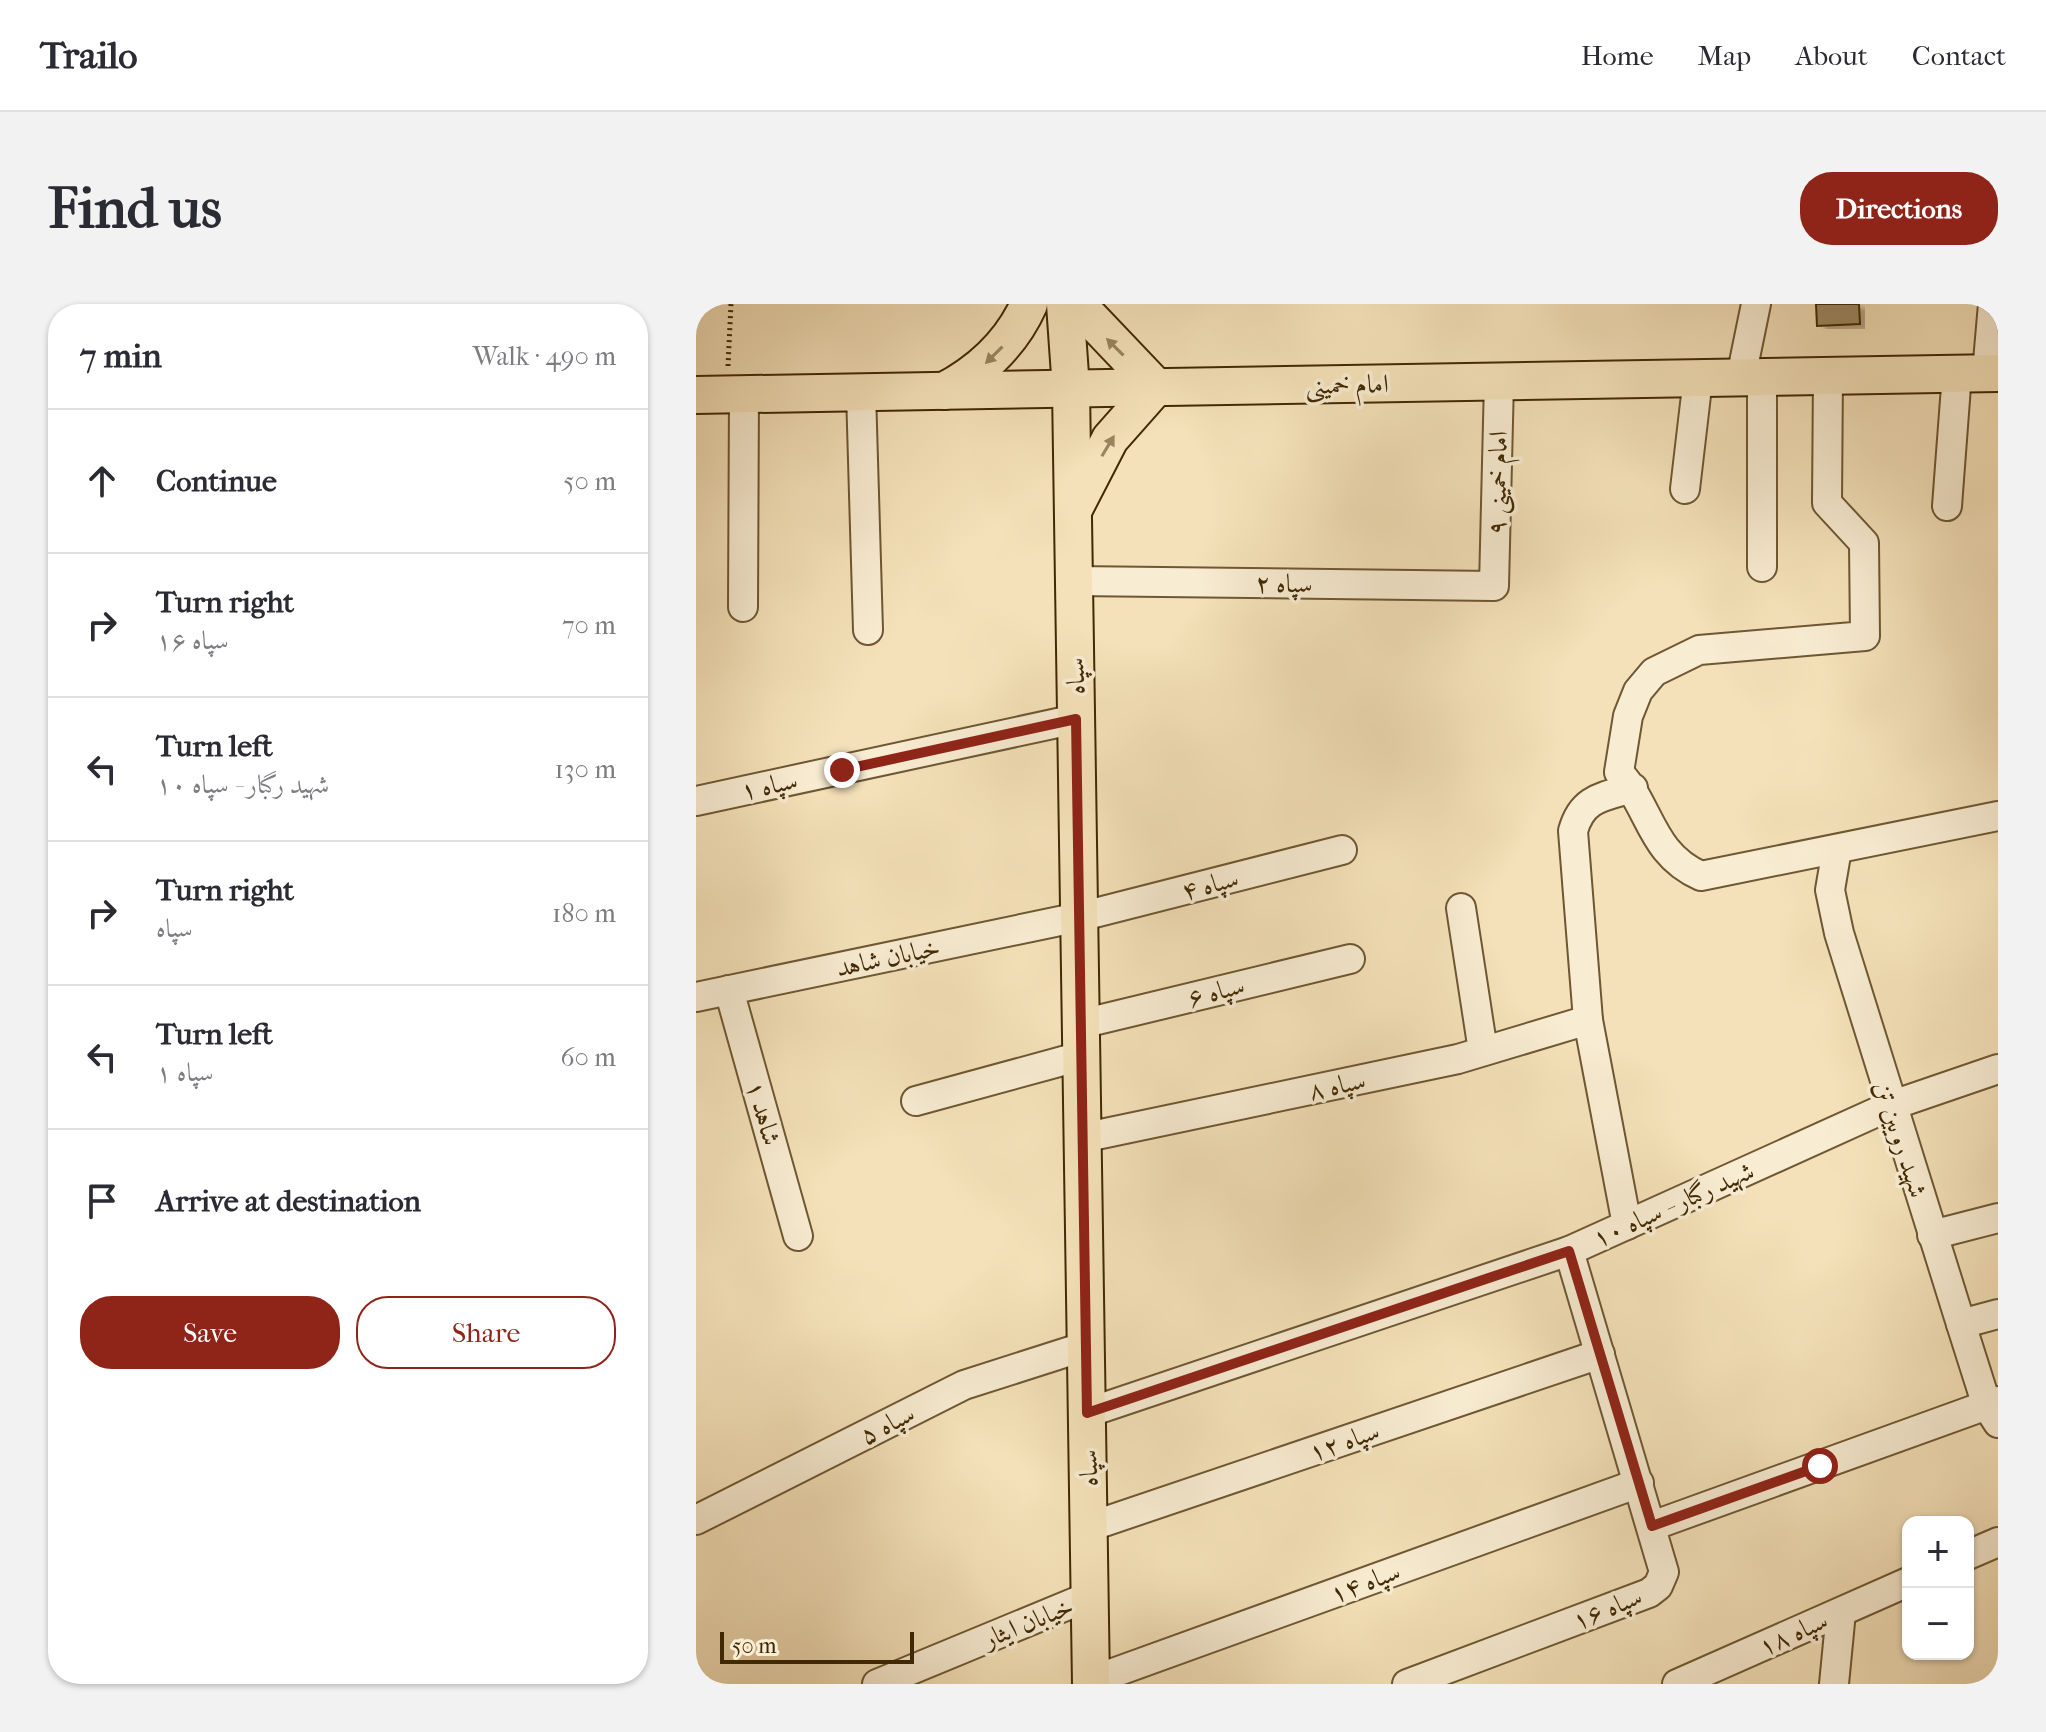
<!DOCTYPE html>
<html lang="en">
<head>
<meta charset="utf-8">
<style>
	body { margin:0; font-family:"IM FELL French Canon",Amiri,serif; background:#f2f2f3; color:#2b2b33 }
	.controls { position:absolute; right:24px; bottom:24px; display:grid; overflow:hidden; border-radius:16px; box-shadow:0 2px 6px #0004 }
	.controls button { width:72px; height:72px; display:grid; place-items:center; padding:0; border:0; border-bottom:2px solid #e1e1e2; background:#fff; color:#2b2b33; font:40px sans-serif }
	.scale { position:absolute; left:24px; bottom:20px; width:194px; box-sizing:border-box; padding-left:8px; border:4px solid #412905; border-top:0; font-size:22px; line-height:28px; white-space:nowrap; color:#412905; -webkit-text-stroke:6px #f8ecd2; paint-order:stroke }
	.stop { position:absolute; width:24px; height:24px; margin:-18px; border:6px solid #8f2418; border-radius:50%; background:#fff }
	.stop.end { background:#8f2418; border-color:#fff; box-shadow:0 2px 8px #0008 }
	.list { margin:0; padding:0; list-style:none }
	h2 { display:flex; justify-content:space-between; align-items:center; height:104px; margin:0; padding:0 32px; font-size:34px }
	h2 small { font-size:26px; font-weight:400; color:#7c7c81 }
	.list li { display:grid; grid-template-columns:52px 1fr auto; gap:24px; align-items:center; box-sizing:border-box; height:144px; padding:0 32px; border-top:2px solid #e1e1e2 }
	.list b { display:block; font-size:30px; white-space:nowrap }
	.list p { margin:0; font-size:26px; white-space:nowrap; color:#7c7c81 }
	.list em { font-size:26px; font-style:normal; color:#7c7c81 }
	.actions { display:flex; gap:16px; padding:24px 32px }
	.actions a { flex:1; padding:18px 0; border:2px solid #8f2418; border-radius:32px; text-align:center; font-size:28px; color:#8f2418 }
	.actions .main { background:#8f2418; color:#fff }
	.icon { flex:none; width:44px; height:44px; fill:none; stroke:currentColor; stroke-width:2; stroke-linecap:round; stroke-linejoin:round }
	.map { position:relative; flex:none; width:1302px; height:1380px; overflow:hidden; border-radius:32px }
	header { display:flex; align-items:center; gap:48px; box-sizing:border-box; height:112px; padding:0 40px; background:#fff; border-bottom:2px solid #e1e1e2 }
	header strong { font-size:38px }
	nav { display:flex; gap:44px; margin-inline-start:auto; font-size:28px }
	.intro { display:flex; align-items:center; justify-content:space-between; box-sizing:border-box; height:192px; padding:0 48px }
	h1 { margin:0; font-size:56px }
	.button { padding:20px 36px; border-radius:32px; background:#8f2418; color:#fff; font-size:28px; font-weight:700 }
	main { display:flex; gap:48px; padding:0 48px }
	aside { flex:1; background:#fff; border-radius:32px; box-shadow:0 2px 6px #0004 }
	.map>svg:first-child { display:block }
	.building { fill:#9e8963; stroke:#412905; stroke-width:2; filter:url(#shadow) }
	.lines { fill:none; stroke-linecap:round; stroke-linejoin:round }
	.minor-casing { stroke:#6e5732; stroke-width:32 }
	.major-casing { stroke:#412905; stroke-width:40 }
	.path { stroke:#412905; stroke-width:5; stroke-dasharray:2 4; stroke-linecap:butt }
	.minor { stroke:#f8ecd2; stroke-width:28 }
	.major { stroke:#f4e1b9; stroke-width:36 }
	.oneway { fill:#9a855f }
	.route { stroke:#8f2418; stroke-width:10 }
	.labels { text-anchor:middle; stroke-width:7; stroke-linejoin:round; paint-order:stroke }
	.street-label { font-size:26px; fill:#412905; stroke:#f8ecd2 }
</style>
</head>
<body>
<header>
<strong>Trailo</strong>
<nav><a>Home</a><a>Map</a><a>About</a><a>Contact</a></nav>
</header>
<div class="intro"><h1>Find us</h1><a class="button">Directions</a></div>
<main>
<aside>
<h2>7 min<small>Walk · 490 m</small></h2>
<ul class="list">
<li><svg class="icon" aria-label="ahead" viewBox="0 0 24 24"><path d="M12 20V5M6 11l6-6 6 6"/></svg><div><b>Continue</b></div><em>50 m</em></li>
<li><svg class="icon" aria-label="right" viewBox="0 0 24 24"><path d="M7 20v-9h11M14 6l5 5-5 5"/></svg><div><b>Turn right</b><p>سپاه ۱۶</p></div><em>70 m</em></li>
<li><svg class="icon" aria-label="left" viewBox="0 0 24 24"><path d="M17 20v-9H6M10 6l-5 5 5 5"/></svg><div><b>Turn left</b><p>شهید رگبار - سپاه ۱۰</p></div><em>130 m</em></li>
<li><svg class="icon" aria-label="right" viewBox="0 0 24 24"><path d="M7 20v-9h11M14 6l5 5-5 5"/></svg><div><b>Turn right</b><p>سپاه</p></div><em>180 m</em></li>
<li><svg class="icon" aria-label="left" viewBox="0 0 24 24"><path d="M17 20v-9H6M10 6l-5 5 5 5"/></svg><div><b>Turn left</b><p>سپاه ۱</p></div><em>60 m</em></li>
<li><svg class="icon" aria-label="arrive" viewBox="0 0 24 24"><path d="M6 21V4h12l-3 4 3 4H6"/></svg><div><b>Arrive at destination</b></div></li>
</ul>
<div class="actions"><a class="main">Save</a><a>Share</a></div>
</aside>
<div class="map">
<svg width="1302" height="1380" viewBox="0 0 1302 1380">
	<defs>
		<filter id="shadow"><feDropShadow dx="9" dy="5" stdDeviation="2" flood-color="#0004"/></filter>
	</defs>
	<rect width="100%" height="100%" fill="#f4e1b9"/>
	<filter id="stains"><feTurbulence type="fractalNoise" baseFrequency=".0025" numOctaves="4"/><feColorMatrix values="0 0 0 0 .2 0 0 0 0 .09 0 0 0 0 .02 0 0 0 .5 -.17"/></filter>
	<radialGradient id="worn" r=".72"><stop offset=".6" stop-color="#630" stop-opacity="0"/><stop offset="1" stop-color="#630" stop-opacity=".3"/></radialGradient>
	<polygon class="building" points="1120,0 1163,0 1164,20 1121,22"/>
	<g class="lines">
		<defs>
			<g id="minor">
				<polyline points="1291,69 1297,0"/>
				<path d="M1132,71L1131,199L1168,239L1169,332L1003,346L958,368L942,387L932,412L923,468C955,505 955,550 1005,572L1302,512"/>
				<polyline points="1045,73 1060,0"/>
				<polyline points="1066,73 1066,263"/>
				<polyline points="165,88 172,326"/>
				<polyline points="989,185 1002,74"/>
				<polyline points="1251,202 1261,69"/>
				<polyline points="378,277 798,282 803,77"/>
				<polyline points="47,303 48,90"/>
				<polyline points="0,497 380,415"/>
				<polyline points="1141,545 1134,586 1143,629 1265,1020 1291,1102 1302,1119"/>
				<polyline points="765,604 787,747"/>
				<polyline points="33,686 102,932"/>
				<polyline points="0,693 383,613 646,546"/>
				<polyline points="385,720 654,655"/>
				<polyline points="220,797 385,752"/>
				<polyline points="386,834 762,755 892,716"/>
				<path d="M931,921L892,716L877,527C886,494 906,493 937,484"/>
				<polyline points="1236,931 1302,914"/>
				<polyline points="1265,1020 1302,1010"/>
				<polyline points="391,1109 873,947 1194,802 1302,765"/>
				<polyline points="0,1216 268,1081 390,1042"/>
				<polyline points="956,1222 1302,1097"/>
				<polyline points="393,1223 904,1050"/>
				<polyline points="1272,1251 1302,1238"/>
				<polyline points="395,1377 943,1179"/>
				<polyline points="181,1380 394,1292"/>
				<polyline points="711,1380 953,1289 962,1282 968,1268 873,947"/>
				<polyline points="981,1380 1212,1278"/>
				<polyline points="1138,1380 1145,1308"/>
			</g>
			<g id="major">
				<polyline points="369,0 375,85 395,1380"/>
				<path d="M248,87C286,67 315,40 333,0"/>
				<polyline points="0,91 1302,69"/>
				<polyline points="379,203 414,135 460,83 381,0"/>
			</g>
		</defs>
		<use href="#minor" class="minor-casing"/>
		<use href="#major" class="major-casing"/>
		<polyline class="path" points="32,62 35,0"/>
		<use href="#minor" class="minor"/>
		<use href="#major" class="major"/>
	</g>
	<defs><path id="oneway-solid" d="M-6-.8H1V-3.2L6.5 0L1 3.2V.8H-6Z" transform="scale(2)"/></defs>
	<g class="oneway">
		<use href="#oneway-solid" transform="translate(419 43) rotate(-135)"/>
		<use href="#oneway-solid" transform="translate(298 51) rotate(135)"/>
		<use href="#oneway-solid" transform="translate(412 142) rotate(-59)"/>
	</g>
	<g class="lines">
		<polyline class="route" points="146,466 380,415 391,1109 873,947 956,1222 1124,1162"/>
	</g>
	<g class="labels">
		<g class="street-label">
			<text transform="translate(651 80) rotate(-1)" y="9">امام خمینی</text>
			<text transform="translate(801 179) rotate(-89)" y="9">امام خمینی ۹</text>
			<text transform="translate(588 279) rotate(1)" y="9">سپاه ۲</text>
			<text transform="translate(379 372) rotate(-91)" y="9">سپاه</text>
			<text transform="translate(73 481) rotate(-12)" y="9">سپاه ۱</text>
			<text transform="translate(514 580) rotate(-14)" y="9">سپاه ۴</text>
			<text transform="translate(192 653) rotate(-12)" y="9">خیابان شاهد</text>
			<text transform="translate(520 687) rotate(-14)" y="9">سپاه ۶</text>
			<text transform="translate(641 781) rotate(-12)" y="9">سپاه ۸</text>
			<text transform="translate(68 809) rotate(74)" y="9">شاهد ۱</text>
			<text transform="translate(1205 835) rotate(72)" y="9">شهید رویین تن</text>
			<text transform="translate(977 900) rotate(-24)" y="9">شهید رگبار - سپاه ۱۰</text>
			<text transform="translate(191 1120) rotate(-27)" y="9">سپاه ۵</text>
			<text transform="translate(648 1137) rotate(-19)" y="9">سپاه ۱۲</text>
			<text transform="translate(392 1164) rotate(-91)" y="9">سپاه</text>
			<text transform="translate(669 1278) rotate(-20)" y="9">سپاه ۱۴</text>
			<text transform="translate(911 1304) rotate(-22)" y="9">سپاه ۱۶</text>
			<text transform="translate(332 1318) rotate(-22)" y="9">خیابان ایثار</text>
			<text transform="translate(1097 1329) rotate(-24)" y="9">سپاه ۱۸</text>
		</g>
	</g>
	<rect width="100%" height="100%" filter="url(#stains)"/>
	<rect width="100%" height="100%" fill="url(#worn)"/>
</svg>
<div class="controls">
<button>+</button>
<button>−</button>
</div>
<div class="scale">50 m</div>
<div class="stop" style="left:1124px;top:1162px"></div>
<div class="stop end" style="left:146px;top:466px"></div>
</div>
</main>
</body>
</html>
